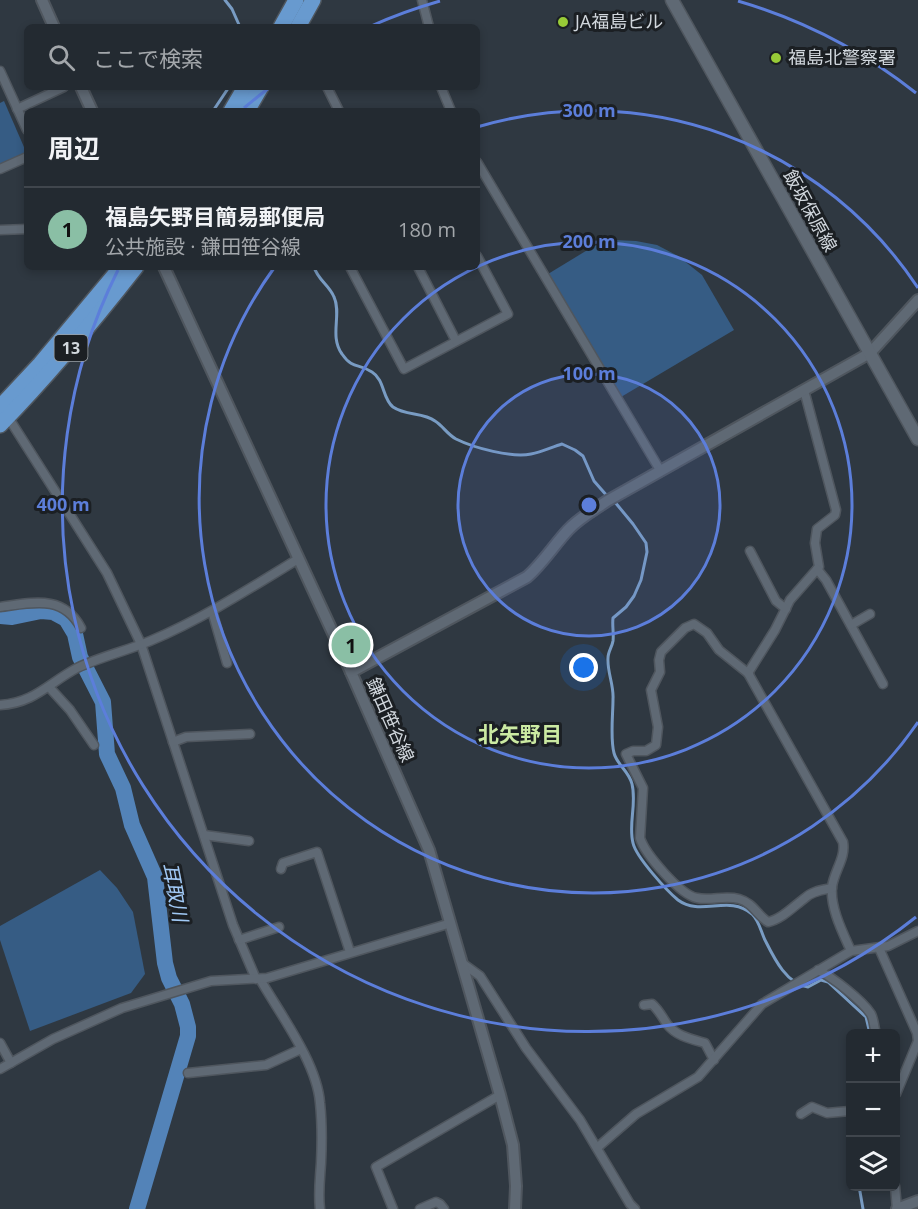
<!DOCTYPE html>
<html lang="ja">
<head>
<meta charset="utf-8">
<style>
	body { margin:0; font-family:"Open Sans","Noto Sans JP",sans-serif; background:#2b3239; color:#f1f3f6 }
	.controls { position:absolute; right:18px; bottom:18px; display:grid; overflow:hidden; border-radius:9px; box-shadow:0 3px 9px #0003 }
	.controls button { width:54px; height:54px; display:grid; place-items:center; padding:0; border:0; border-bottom:2px solid #40464d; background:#232a31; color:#f1f3f6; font:30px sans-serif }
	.you { position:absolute; left:584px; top:668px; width:21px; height:21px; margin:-15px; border:4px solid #fff; border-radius:50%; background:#1a73e8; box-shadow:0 0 0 9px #1a73e833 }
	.badge { display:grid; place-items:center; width:39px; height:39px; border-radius:50%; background:#8abfa5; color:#111; font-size:20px; font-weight:700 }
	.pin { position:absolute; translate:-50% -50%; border:3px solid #fff; box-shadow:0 2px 6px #0006 }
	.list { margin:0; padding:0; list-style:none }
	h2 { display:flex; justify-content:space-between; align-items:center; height:78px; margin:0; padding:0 24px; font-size:26px }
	h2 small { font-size:20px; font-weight:400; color:#a3a7ab }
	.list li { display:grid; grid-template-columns:39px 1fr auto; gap:18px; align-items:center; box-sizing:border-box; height:84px; padding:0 24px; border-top:2px solid #40464d }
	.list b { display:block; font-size:22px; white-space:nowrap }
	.list p { margin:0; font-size:20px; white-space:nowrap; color:#a3a7ab }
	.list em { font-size:20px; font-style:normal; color:#a3a7ab }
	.icon { flex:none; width:33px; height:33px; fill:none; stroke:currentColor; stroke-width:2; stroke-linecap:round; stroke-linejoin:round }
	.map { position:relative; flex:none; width:918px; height:1209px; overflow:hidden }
	.search { position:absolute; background:#232a31; box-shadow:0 3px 9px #0003; left:24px; top:24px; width:456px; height:66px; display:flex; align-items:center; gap:15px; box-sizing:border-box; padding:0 21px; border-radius:9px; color:#a3a7ab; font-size:22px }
	.panel { position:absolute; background:#232a31; box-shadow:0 3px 9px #0003; left:24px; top:108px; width:456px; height:162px; border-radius:9px }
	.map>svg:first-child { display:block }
	.green { fill:#365c84 }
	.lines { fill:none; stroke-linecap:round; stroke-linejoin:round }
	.stream { stroke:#799cc3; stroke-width:3 }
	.river { stroke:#5383b8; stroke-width:16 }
	.minor-casing { stroke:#4f565e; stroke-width:11 }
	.tertiary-casing { stroke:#4f565e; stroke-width:14 }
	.secondary-casing { stroke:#4f565e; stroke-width:15 }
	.trunk-casing { stroke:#4f565e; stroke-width:18 }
	.minor { stroke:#5f6974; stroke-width:8 }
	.tertiary { stroke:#5f6974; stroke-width:10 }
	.secondary { stroke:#5f6974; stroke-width:12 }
	.trunk { stroke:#689acf; stroke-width:15 }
	.ring { fill:none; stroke:#5c7eda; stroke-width:3 }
	.poi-dot { fill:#98cb37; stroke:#1b1f23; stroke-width:2 }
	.labels { text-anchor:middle; stroke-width:6; stroke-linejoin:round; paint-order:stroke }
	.shield { fill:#1b1f23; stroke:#9aa0a5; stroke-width:1.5 }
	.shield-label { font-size:16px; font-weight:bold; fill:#d1d7dd }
	.poi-label { font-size:18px; fill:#d1d7dd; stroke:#1b1f23; text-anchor:start }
	.street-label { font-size:18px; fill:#d1d7dd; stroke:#1b1f23 }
	.water-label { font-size:20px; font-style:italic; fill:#a1c9f5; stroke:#1b1f23 }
	.quarter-label { font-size:21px; font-weight:bold; fill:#cbeaa2; stroke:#1b1f23 }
	.centre { fill:#5c7eda; stroke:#1b1f23; stroke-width:3 }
	.ring-label { font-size:18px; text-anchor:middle; font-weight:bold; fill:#5c7eda; stroke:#1b1f23; stroke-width:6; stroke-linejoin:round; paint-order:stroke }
</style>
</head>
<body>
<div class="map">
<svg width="918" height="1209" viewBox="0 0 918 1209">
	<rect width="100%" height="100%" fill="#2f3841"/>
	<g class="green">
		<polygon points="4,101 27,154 0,166 0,103"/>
		<polygon points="614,240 636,241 657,245 678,256 702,275 734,330 621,397 548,274 594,246"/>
		<polygon points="100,870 117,888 133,912 145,974 131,993 30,1031 0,940 0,926"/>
	</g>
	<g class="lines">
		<g class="stream">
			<polyline points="225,0 232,9 240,27"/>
			<polyline points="213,111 229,87"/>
			<path d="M314,267C318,280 329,285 334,297C342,314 329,336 342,354C353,370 359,363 372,372C385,380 382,398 393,407C406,416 423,412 435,421C443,426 447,434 456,439C474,448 512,458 531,454C542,452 552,447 562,444L575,450L583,456L594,481L608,497"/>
			<path d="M614,501L633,524L646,543L647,552L641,580L634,596L626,607L613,618C612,626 614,633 613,641C612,647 608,652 608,658C607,672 614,685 613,699C613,715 610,738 614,753C617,765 629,771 632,784C637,804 628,824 633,843C636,857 667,891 678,900C701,917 729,894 752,914C760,922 761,933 766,942C775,960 787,984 808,987L821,980L828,982L866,1017L870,1034"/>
			<polyline points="859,1186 863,1209"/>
		</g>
		<polyline class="river" points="0,616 12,617 41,611 53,612 66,619 75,634 80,657 103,702 107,754 123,788 132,825 155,877 165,963 169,978 182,1004 188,1027 188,1036 137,1209"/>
		<defs>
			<g id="minor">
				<polyline points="422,0 429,27"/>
				<polyline points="0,71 27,130"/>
				<polyline points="327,87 339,111"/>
				<polyline points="441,87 451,111"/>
				<polyline points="17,109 64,87"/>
				<polyline points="477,162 660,470"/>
				<polyline points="0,169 27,157"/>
				<polyline points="0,230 27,229"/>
				<polyline points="350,267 404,369 508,314 477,256"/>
				<polyline points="418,267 456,341"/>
				<path d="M804,390L836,510L835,515L817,529L815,543L819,567L790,600L775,630L748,673L843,842C846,858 834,871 832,887C830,908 843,933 851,951"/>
				<polyline points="8,417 107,573 141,644 233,925 256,979"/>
				<polyline points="750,551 776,601 786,609"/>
				<polyline points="817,569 826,580 883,684"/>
				<path d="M0,607C32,603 63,594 81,628"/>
				<polyline points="212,611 227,663"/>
				<polyline points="851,625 870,614"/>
				<path d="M749,674L719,650L707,633L694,624L685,628L661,652L659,660L660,672L651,690L658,727L656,745L646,751H633L626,754L643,788L640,838C645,854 680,895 697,898C711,901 725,895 739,899C753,903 757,915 768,922C782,919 794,906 805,898C812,891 823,890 832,888"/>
				<polyline points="49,687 70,710 94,745"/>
				<path d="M0,705C34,703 49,683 77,668C100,657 126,651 150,641C202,619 249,589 298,559"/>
				<polyline points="173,742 186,737 250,734"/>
				<polyline points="204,835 249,841"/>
				<polyline points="281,869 283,863 317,852 350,952"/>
				<polyline points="239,940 279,927"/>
				<polyline points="879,948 917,1033 918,1041 896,1094"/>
				<polyline points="462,963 480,976 526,1048 580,1120 630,1204 635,1209"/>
				<path d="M818,970C832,977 862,1000 871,1014C874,1020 874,1027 876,1034"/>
				<path d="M260,979C280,1014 317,1063 320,1103C322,1122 322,1143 321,1163C320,1179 318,1193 320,1209"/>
				<path d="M644,1005L652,1004C659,1010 662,1017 667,1024C676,1036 691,1039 705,1043L714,1060"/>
				<polyline points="0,1043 11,1063"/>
				<polyline points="0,1069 53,1039 122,1008 211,981 267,978 451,923"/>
				<polyline points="188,1073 266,1065 301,1049"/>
				<polyline points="801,1114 812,1107 827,1113 850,1111"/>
				<polyline points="598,1147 636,1114 698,1077 762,1004 851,951 888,946 918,931"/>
				<polyline points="895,1186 897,1209"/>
				<polyline points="393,1209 376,1167 500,1095"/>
				<polyline points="420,1209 436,1202 440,1204 444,1209"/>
			</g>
			<g id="tertiary">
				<polyline points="42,0 54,27"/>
				<polyline points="81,87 92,111"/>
				<polyline points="164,267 351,672 429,850 500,1095 513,1145 516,1186 515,1209"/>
				<path d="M351,672L527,577C543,563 554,545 568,530C579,518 594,510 607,501L870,353L918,300"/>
				<polyline points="897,1209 918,1201"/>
			</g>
			<polyline id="secondary" points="672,0 918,439"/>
			<g id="trunk">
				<polyline points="281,27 296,0"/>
				<polyline points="298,27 313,0"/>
				<polyline points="231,111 245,87"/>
				<polyline points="247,111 261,87"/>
				<polyline points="0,407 40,364 121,267"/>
				<path d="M0,425C49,375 93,322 136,267"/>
			</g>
		</defs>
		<use href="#minor" class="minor-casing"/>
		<use href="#tertiary" class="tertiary-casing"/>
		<use href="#secondary" class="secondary-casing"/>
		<use href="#trunk" class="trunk-casing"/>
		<use href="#minor" class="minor"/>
		<use href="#tertiary" class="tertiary"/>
		<use href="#secondary" class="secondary"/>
		<use href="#trunk" class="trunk"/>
	</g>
	<circle cx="589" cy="505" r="131" fill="#5c7eda" fill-opacity=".12"/>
	<g class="ring">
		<circle cx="589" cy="505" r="131"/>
		<circle cx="589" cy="505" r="263"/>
		<path d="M918 722A394 394 0 1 1 274 268M477 127A394 394 0 0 1 918 288"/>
		<path d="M916 917A526 526 0 0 1 118 270M244 108A526 526 0 0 1 269 88M371 26A526 526 0 0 1 440 1M738 1A526 526 0 0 1 916 93"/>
	</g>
	<g class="poi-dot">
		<circle cx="563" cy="22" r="6"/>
		<circle cx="776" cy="58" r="6"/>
	</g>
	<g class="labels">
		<rect class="shield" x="54.5" y="335" width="33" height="26" rx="4.5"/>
		<g class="shield-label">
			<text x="71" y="354">13</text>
		</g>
		<g class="poi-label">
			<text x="575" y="28">JA福島ビル</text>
			<text x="788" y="64">福島北警察署</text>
		</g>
		<g class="street-label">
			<text transform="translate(810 211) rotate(61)" y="6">飯坂保原線</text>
			<text transform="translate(390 720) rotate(66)" y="6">鎌田笹谷線</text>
		</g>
		<g class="water-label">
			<text transform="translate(175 892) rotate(79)" y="7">耳取川</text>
		</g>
		<g class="quarter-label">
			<text x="520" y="742">北矢野目</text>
		</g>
	</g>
	<circle cx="589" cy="505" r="9" class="centre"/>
	<g class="ring-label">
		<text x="589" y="117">300 m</text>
		<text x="589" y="248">200 m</text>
		<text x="589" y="380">100 m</text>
		<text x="63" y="511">400 m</text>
	</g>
</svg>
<div class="controls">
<button>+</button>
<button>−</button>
<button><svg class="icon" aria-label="layers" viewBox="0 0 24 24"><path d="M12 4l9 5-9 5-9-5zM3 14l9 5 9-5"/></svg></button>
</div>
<div class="you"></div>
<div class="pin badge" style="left:351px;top:645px">1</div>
<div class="search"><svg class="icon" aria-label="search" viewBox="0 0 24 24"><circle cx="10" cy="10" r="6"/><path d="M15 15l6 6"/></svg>ここで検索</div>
<section class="panel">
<h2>周辺<small></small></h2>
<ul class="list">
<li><span class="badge">1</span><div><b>福島矢野目簡易郵便局</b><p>公共施設 · 鎌田笹谷線</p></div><em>180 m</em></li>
</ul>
</section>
</div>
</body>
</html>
